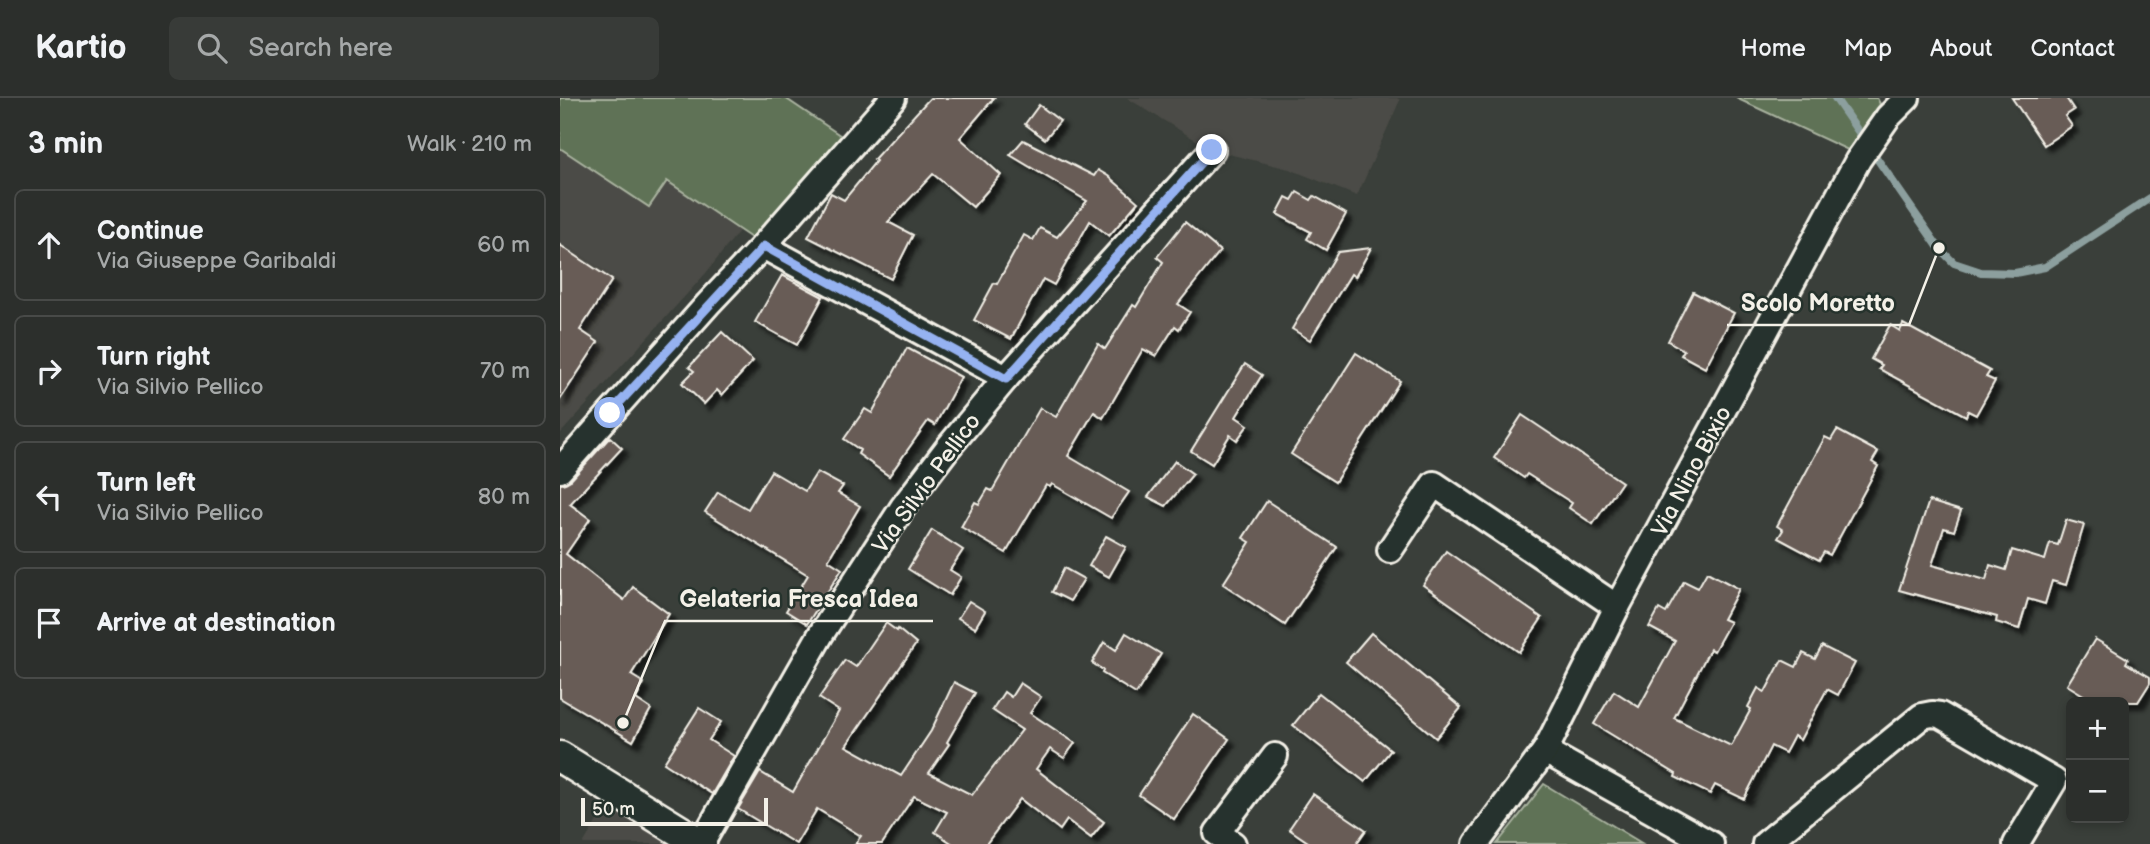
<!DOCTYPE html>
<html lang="en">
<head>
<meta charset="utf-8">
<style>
	body { margin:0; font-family:"Balsamiq Sans",sans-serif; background:#383b38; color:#f1f3f6 }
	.controls { position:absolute; right:21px; bottom:21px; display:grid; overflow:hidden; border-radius:10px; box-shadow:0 4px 10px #0003 }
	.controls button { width:63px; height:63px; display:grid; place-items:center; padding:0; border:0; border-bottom:2px solid #484a48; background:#2c2f2c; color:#f1f3f6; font:35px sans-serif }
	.scale { position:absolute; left:21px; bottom:18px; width:187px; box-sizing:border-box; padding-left:7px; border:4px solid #f4f1e8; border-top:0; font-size:19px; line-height:24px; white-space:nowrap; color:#f4f1e8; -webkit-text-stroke:5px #26332d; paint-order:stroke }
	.stop { position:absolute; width:21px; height:21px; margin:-16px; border:5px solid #95b2f1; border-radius:50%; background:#fff }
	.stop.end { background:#95b2f1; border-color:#fff; box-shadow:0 2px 7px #0008 }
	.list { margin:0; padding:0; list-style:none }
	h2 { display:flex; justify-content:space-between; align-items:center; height:91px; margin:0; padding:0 28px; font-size:30px }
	h2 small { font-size:23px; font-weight:400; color:#a6a9a9 }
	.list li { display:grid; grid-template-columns:46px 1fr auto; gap:21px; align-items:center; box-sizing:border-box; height:112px; margin:0 14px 14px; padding:0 14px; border:2px solid #484a48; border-radius:10px }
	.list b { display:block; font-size:26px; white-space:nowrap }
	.list p { margin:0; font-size:23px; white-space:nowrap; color:#a6a9a9 }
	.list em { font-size:23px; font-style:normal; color:#a6a9a9 }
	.icon { flex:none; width:38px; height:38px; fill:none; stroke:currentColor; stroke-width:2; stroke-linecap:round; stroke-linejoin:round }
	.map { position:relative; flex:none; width:1590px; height:746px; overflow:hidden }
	header { display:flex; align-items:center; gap:42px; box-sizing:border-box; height:98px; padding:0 35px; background:#2c2f2c; border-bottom:2px solid #484a48 }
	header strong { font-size:33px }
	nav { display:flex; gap:38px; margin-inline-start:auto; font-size:24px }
	.search { width:490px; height:63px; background:#383b38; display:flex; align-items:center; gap:18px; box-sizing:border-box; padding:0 24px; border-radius:10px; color:#a6a9a9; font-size:26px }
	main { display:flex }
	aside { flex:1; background:#2c2f2c }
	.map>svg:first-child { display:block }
	.built { fill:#4b4b46 }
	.green { fill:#5e7256; stroke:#a9b29f; stroke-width:2 }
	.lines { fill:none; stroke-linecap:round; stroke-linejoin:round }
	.stream { stroke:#8c9f9e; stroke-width:8 }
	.building { fill:#685c57; stroke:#f4f1e8; stroke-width:2; filter:url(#shadow) }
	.minor-casing { stroke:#f4f1e8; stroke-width:30 }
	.major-casing { stroke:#f4f1e8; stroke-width:35 }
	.minor { stroke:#26332d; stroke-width:24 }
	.major { stroke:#26332d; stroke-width:30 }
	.route { stroke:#95b2f1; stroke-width:9 }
	.labels { text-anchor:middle; stroke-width:5; stroke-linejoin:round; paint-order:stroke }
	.street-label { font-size:23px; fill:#f4f1e8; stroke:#26332d }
	.leader { fill:none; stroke:#f4f1e8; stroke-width:2.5 }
	.callout-dot { fill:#f4f1e8; stroke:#26332d; stroke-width:2.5 }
	.callout-label { font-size:24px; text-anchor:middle; font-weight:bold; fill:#f4f1e8; stroke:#26332d; stroke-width:5; stroke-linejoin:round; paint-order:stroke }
</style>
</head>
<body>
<header>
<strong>Kartio</strong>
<div class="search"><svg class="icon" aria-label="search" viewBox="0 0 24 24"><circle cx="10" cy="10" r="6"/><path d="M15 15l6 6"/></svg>Search here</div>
<nav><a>Home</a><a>Map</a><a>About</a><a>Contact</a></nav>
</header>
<main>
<aside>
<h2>3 min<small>Walk · 210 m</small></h2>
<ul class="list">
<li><svg class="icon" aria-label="ahead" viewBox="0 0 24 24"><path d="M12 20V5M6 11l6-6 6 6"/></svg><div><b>Continue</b><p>Via Giuseppe Garibaldi</p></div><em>60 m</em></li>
<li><svg class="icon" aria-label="right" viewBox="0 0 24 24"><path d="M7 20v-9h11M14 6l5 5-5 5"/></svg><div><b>Turn right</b><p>Via Silvio Pellico</p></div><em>70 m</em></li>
<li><svg class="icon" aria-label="left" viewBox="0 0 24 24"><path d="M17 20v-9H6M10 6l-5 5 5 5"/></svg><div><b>Turn left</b><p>Via Silvio Pellico</p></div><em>80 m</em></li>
<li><svg class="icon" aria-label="arrive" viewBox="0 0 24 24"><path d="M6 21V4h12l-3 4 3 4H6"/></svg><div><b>Arrive at destination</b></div></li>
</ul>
</aside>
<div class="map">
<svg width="1590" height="746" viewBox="0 0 1590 746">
	<defs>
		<filter id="shadow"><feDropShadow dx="6" dy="6" stdDeviation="2" flood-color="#0009"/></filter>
	</defs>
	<rect width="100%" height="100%" fill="#3a3f3a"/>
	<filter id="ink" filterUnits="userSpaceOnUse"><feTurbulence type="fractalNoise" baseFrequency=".0143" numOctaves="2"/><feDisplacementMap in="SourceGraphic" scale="14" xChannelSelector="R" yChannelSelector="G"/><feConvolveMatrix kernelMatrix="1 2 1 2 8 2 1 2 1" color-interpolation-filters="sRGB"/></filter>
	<g filter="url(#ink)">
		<g class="built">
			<polygon points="567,0 837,0 840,2 797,98 729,71 652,52"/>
			<polygon points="0,50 89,109 107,83 179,133 146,175 0,336"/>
			<polygon points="55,693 141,746 23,746"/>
		</g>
		<g class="green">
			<polygon points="0,0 225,0 293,46 203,148 107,83 89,109 0,50"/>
			<polygon points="1176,0 1317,0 1320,6 1288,52"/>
			<polygon points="984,686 1083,746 937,746"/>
		</g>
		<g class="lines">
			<polyline class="stream" points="1275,0 1379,150 1394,165 1421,174 1455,175 1485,169 1590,100"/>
		</g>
		<g class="building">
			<polygon points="370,0 434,0 400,40 441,77 413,109 373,76 328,124 353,137 331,181 248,139 271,95 284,102 316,63 314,61"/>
			<polygon points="1452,0 1506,0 1514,12 1505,18 1512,28 1484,47"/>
			<polygon points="479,7 500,23 485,41 465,26"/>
			<polygon points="463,42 534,78 538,72 548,78 578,104 549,138 530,123 494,187 483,181 451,241 414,222 434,185 437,186 464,137 473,142 480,130 497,139 527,103 450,57"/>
			<polygon points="737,94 751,102 754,98 786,116 766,152 747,141 751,134 717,116 726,99 732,102"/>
			<polygon points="625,124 660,153 618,206 630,214 619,231 615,228 596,258 583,251 543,320 534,314 508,358 569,394 551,420 492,386 490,389 486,387 446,455 401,429 415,404 419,406 428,391 432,393 480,310 496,319 538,246 545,251 573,207 576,209 603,164 597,159"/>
			<polygon points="0,147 52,182 20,232 38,244 0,302"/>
			<polygon points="811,150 795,179 791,176 750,242 732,231 778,154"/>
			<polygon points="222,177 263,199 237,247 195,224"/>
			<polygon points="1133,194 1174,215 1145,270 1121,257 1124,252 1108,243"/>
			<polygon points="1343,226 1430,273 1426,279 1435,283 1416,317 1408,313 1406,318 1319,271 1322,267 1311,261 1330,227 1340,233"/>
			<polygon points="162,234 193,263 162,297 157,292 144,306 122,285 134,273 129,269"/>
			<polygon points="347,250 401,279 375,327 368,323 329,378 298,356 300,352 284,341 305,311 312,315"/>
			<polygon points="796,255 840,283 775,384 731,356"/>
			<polygon points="685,266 702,277 676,319 688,327 677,342 670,337 652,366 631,353"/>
			<polygon points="962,317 1062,384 1033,426 1009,410 1012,405 967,376 964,380 934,360"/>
			<polygon points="1277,332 1318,354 1312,364 1318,368 1270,457 1264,454 1259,462 1218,440 1223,432 1217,428 1265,339 1271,342"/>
			<polygon points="50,339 62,350 10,406 30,421 6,456 64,502 73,489 109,516 71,577 84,585 76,601 91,611 73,643 0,600 0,386 11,382"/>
			<polygon points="615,363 633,376 606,408 588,399"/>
			<polygon points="211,373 245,393 257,374 283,388 278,395 300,408 268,462 282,471 247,526 226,513 248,477 145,414 158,394 188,411"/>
			<polygon points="707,403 777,449 725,527 663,486 690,444 683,440"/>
			<polygon points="1369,403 1401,413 1394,433 1384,430 1372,467 1426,482 1430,467 1446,472 1452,452 1485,462 1490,445 1498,447 1506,422 1524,427 1506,487 1492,483 1485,506 1468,501 1459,531 1436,524 1437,519 1339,492"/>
			<polygon points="372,432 403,452 390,472 401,479 390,497 348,471"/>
			<polygon points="546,438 566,449 549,479 529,468"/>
			<polygon points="886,453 982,520 959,554 863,487"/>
			<polygon points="504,470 524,481 510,503 492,494"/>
			<polygon points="1147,474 1179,491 1163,521 1170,524 1154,553 1150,551 1114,620 1171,648 1191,611 1188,609 1198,590 1205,594 1222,562 1236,569 1243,555 1255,561 1262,548 1295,565 1278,597 1267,591 1240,642 1234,638 1225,655 1211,648 1184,701 1155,687 1150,696 1115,679 1116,676 1034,626 1054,593 1079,609 1115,543 1089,529 1099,511 1106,515 1124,483 1138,490"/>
			<polygon points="409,503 425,513 415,530 398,520"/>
			<polygon points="326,525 337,533 338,531 356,546 286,648 341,678 371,633 394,584 415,595 387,644 389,646 369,675 412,697 462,632 432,612 444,594 451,599 460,585 481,599 470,615 515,645 504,660 490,651 476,671 544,724 531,740 507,722 500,732 460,701 426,746 393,746 375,734 387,714 354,698 322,746 295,746 301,738 257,711 236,746 178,711 200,674 233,694 279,613 259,600 285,562 296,569"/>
			<polygon points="566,535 601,556 576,596 542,575 543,572 532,565 544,544 556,552"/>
			<polygon points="811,535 901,610 876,640 786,564"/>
			<polygon points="1535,541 1568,561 1566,565 1590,579 1590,585 1578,604 1535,604 1507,587"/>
			<polygon points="759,595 831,652 805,684 733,627"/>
			<polygon points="139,610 161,624 149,642 174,658 152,696 104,665"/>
			<polygon points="633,616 669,641 614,721 579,697"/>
			<polygon points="753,696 806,732 796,746 751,746 729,731"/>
		</g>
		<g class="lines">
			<defs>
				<g id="minor">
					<polyline points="203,148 446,280"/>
					<polyline points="0,372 148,206 203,148 333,0"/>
					<polyline points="830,452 874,386 1057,509"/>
					<polyline points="985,653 1151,746"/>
					<polyline points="141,746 261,536 343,409 387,351 446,280 652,52"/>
					<polyline points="673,746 657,735 715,658"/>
					<polyline points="916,746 985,653 1057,509 1298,62 1328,19 1347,0"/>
					<polyline points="1205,746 1362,618 1372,616 1380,617 1494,683 1456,746"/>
				</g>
				<polyline id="major" points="0,659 141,746"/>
			</defs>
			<use href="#minor" class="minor-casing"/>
			<use href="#major" class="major-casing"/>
			<use href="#minor" class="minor"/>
			<use href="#major" class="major"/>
		</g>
	</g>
	<g class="lines" filter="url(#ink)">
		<polyline class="route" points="50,315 204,148 446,281 652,52"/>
	</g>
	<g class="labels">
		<g class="street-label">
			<text transform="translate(1131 373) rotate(-62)" y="8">Via Nino Bixio</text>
			<text transform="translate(366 385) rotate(-54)" y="8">Via Silvio Pellico</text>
		</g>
	</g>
	<path class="leader" d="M1379 150L1349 227H1167M63 625L105 523H373"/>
	<g class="callout-dot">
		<circle cx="1379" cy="150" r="7"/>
		<circle cx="63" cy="625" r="7"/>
	</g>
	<g class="callout-label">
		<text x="1258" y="213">Scolo Moretto</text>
		<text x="239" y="509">Gelateria Fresca Idea</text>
	</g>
</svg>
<div class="controls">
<button>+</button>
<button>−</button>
</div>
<div class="scale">50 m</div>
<div class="stop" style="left:50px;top:315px"></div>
<div class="stop end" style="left:652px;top:52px"></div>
</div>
</main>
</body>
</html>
